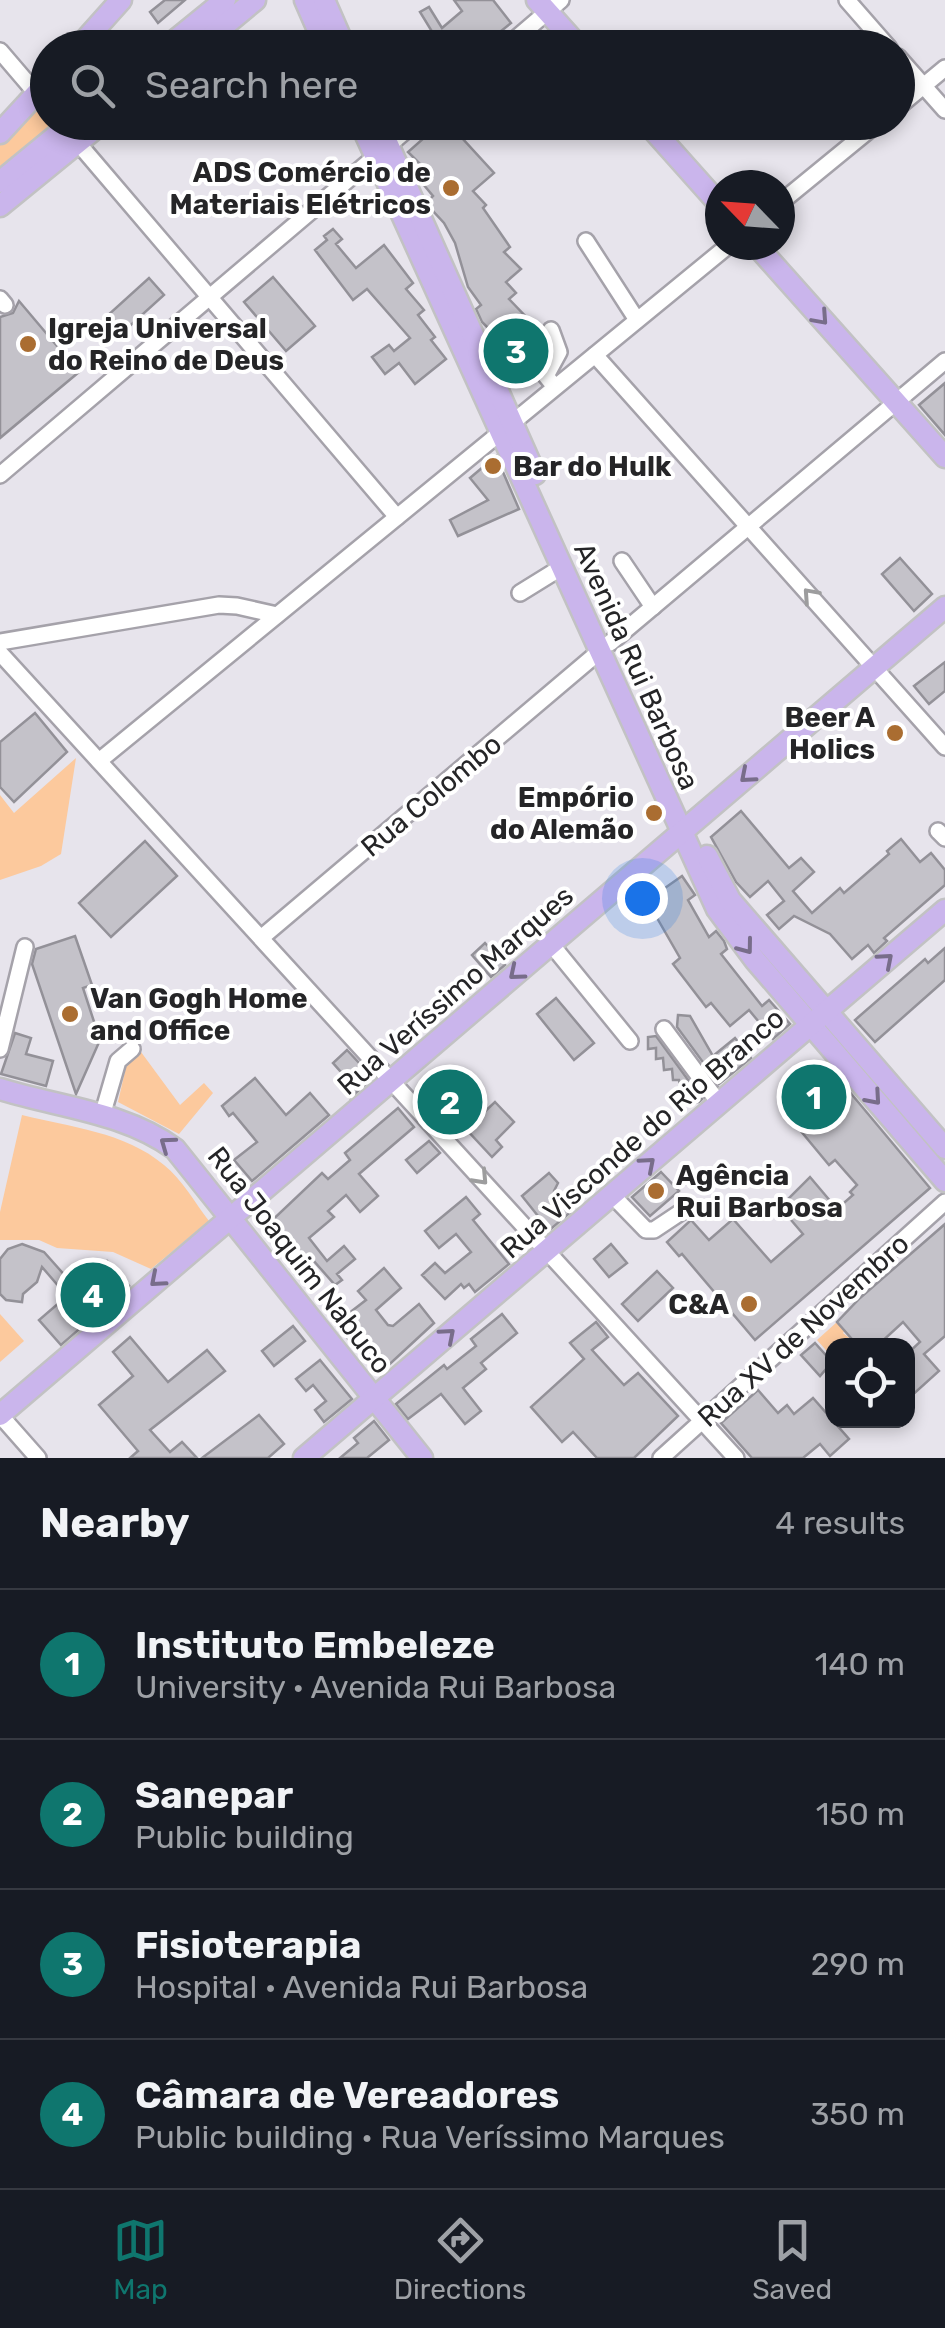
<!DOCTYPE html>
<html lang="en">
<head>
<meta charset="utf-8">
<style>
	body { margin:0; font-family:Rubik,sans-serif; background:#242831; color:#f1f3f6 }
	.controls { position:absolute; right:30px; bottom:30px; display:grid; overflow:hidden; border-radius:20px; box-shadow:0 5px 15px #0003 }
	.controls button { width:90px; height:90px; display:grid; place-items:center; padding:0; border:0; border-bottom:2px solid #363941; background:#171b24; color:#f1f3f6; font:50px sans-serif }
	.compass { position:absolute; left:705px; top:170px; width:90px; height:90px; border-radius:50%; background:#171b24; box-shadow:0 5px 15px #0003; rotate:295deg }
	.you { position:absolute; left:642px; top:898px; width:35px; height:35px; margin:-25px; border:8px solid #fff; border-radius:50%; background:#1a73e8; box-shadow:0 0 0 15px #1a73e833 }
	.badge { display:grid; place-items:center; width:65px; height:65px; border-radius:50%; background:#0f766e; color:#fff; font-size:32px; font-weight:700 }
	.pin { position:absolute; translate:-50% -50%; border:5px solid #fff; box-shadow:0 2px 10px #0006 }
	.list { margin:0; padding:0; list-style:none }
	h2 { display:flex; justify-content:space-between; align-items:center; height:130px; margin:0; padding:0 40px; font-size:42px }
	h2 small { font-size:32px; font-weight:400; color:#9ea1a6 }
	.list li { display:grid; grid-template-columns:65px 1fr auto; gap:30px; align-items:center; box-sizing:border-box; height:150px; padding:0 40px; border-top:2px solid #363941 }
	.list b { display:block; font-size:38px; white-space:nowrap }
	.list p { margin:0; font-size:32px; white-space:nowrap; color:#9ea1a6 }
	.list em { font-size:32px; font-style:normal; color:#9ea1a6 }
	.icon { flex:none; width:55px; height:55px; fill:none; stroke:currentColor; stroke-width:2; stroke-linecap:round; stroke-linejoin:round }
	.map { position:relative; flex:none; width:945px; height:1458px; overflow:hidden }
	.search { position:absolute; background:#171b24; box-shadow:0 5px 15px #0003; left:30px; right:30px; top:30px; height:110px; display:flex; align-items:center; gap:25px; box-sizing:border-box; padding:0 35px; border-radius:55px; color:#9ea1a6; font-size:38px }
	.sheet { height:730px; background:#171b24 }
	nav { display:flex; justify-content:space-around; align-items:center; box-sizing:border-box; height:140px; border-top:2px solid #363941; background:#171b24; font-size:28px; color:#9ea1a6 }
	nav a { display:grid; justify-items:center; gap:5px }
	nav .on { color:#0f766e }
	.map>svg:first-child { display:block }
	.green { fill:#fcc99d }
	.building { fill:#c4c2c9; stroke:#939198; stroke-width:2.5 }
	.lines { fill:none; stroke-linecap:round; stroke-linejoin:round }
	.minor-casing { stroke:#a5a2aa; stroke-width:20 }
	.major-casing { stroke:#c2c2c3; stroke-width:25 }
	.minor { stroke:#fff; stroke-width:15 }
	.major { stroke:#cab5ec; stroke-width:20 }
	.oneway { stroke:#786d8a }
	.oneway2 { stroke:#9d9d9e }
	.poi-dot { fill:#aa6d31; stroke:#fff; stroke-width:4 }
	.labels { text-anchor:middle; stroke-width:8; stroke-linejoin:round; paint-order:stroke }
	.poi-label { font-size:28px; font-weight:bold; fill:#252527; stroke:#fff; text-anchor:end }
	.street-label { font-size:28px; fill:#252527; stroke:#fff }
</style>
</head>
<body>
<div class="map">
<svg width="945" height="1458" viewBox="0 0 945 1458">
	<rect width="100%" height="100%" fill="#e7e4ec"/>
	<g class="green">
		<polygon points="35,104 54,127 0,171 0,143"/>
		<polygon points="76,758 61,854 41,866 0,880 0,795 14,813"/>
		<polygon points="141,1052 180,1105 204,1083 213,1093 179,1134 118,1102 126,1067"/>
		<path d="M22,1115C70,1127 125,1132 164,1165C182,1179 195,1203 209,1221L151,1269L113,1252L57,1248L39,1240H0V1212Z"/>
		<polygon points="0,1314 24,1341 0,1362"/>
		<polygon points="837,1322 845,1330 843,1333 858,1345 832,1346 832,1357 817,1340"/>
	</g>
	<g class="building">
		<polygon points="165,0 185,0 158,23 150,12"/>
		<polygon points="454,0 493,0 511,23 480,48 442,48 420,12 429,7 442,28 462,11"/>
		<polygon points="442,122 469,122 475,129 463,139 494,173 473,191 486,205 483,208 510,247 504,252 521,269 506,282 516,293 509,299 531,322 520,332 534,348 511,370 497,353 506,346 482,322 476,309 481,305 468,287 455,243 444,223 433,211 428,201 433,196 418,178 427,171 408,152"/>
		<polygon points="333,229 342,239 336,244 356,268 384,245 413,283 406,289 424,310 418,315 435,337 431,340 446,359 415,384 399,363 385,374 372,357 389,345 394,351 410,338 367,289 353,300 315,250 327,240 324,236"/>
		<polygon points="273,277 315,326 286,351 244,302"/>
		<polygon points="149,278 164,295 122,333 107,316"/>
		<polygon points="19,301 79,372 0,438 0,317 13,313"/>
		<polygon points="945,383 945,435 919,405"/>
		<polygon points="496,456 519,509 458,536 450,520 488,500 470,478"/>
		<polygon points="900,558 932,594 914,611 882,574"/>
		<polygon points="945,662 945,691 929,704 914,686"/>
		<polygon points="35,713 67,752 14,802 0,787 0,742"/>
		<polygon points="741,811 789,868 801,858 814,872 793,891 812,913 840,888 844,893 889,854 887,851 901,839 920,862 931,853 945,870 945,885 884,938 887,941 874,953 868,945 852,959 830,934 794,916 779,929 767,915 784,901 768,881 750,897 736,882 711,837"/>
		<polygon points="145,841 177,876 111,937 79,903"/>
		<polygon points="682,876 695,895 688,900 709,937 716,931 724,941 727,949 721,954 762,1006 769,1000 790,1024 773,1039 749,1010 730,1026 711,1003 706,1007 673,964 680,958 653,911 642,919 635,909"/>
		<polygon points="75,936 92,985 83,988 100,1040 76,1094 32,964 36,949"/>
		<polygon points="485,943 505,965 491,977 472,955"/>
		<polygon points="945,948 945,980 875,1042 855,1020 925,959 928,963"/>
		<polygon points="556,998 594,1043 574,1060 537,1014"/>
		<polygon points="678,1015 690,1016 713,1056 735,1038 751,1058 719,1084 677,1027"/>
		<polygon points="15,1033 31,1038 26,1054 53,1061 46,1086 1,1074"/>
		<polygon points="656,1036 702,1099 699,1102 689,1103 688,1092 681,1093 679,1080 673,1080 672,1069 664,1070 663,1058 656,1059 656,1048 648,1049 648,1037"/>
		<polygon points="347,1050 373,1078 350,1098 340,1087 348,1080 333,1063"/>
		<polygon points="828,1066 930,1188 755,1340 682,1254 679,1256 667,1242 691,1220 709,1240 733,1219 771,1262 803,1234 780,1207 810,1177 837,1209 853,1195 850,1192 857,1185 835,1160 829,1165 780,1106"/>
		<polygon points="255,1078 286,1115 310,1093 329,1115 252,1181 234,1160 257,1142 233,1113 229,1116 222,1106"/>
		<polygon points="495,1102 514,1122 496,1140 502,1147 492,1157 466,1129"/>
		<polygon points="398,1108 414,1127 359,1174 378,1196 360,1212 346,1195 328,1211 334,1217 309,1238 327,1261 344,1246 355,1259 337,1274 342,1280 335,1285 312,1259 300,1269 265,1227 322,1173 328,1179 350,1160 345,1153"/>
		<polygon points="429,1141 440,1153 417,1173 406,1160"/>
		<polygon points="661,1172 679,1191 650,1216 632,1197"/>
		<polygon points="549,1173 558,1183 554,1191 572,1211 546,1233 535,1220 538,1216 522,1196"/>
		<polygon points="466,1197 480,1214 473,1220 509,1264 475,1292 469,1284 464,1288 461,1284 445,1299 422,1275 435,1263 445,1273 471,1252 456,1234 439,1248 425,1231"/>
		<polygon points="945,1224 945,1336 924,1354 939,1371 908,1399 908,1353 920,1342 903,1322 877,1346 858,1346 837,1322 860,1298"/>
		<polygon points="22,1244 44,1252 76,1288 107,1261 129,1286 61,1345 39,1320 67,1296 42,1267 37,1282 23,1294 22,1302 6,1300 0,1294 0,1259 8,1249"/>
		<polygon points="611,1244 627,1263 609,1277 594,1259"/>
		<polygon points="384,1268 401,1288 376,1310 388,1325 393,1326 419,1304 434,1323 379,1374 335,1324 366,1300 358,1291"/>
		<polygon points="657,1271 673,1288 638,1321 622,1304"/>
		<polygon points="502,1314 517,1333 481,1363 486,1369 463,1388 481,1411 465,1424 441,1394 408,1419 396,1404 444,1365 447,1369 476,1346 471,1339"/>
		<polygon points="596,1322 608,1337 592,1350 624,1385 638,1373 678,1416 634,1458 597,1458 573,1432 562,1442 531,1407 584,1359 570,1343"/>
		<polygon points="293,1326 305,1341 274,1366 262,1351"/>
		<polygon points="130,1337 168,1382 207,1350 225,1371 150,1430 170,1452 182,1442 197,1458 130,1458 138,1451 99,1405 133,1376 113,1352"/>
		<polygon points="815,1343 832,1362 820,1376 801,1355"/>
		<polygon points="320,1360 352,1399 324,1422 315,1410 326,1401 313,1385 306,1391 296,1379"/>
		<polygon points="758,1390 778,1413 787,1405 794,1414 813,1398 849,1439 830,1456 820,1444 803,1458 752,1458 721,1423"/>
		<polygon points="259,1415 284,1444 268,1458 202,1458"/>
		<polygon points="374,1421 389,1440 367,1458 340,1458 358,1443 354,1438"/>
	</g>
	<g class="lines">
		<defs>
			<g id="minor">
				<polyline points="847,0 889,48"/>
				<polyline points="505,48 561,0"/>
				<polyline points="0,51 48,107"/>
				<polyline points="898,57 945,110"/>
				<polyline points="898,107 945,68"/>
				<polyline points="78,143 397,517"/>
				<polyline points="780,203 879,122"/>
				<polyline points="586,241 637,320"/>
				<polyline points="0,299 5,305"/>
				<polyline points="551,330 559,352 546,376 555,387"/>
				<polyline points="595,355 945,747"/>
				<polyline points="512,423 729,245"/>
				<polyline points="0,475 416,122"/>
				<polyline points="622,561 653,607"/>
				<polyline points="520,593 562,567"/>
				<polyline points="0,642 219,605 237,606 277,615"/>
				<polyline points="610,643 945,361"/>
				<polyline points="0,653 736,1458"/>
				<polyline points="99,761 501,432"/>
				<polyline points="938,831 945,838"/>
				<polyline points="261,938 600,651"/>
				<polyline points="551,944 630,1041"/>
				<polyline points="664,1029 719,1103"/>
				<polyline points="0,1049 25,947"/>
				<polyline points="102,1116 118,1061 132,1049"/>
				<polyline points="612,1195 646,1230 654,1230 687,1208"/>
				<polyline points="0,1415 38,1458"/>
				<polyline points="661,1458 945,1202"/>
			</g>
			<g id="major">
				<polyline points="305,0 326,48"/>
				<polyline points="324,0 345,48"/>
				<polyline points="537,0 580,48"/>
				<polyline points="78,48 121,0"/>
				<polyline points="166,48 225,0"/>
				<polyline points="197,48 255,0"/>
				<polyline points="360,122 717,909 755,960 945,1181"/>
				<polyline points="378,122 535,474"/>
				<polyline points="646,122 720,205"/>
				<polyline points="0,133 48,81"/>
				<polyline points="0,182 73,122"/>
				<polyline points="0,206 103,122"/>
				<polyline points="756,245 945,457"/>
				<polyline points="707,856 730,900 945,1148"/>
				<path d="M0,1089C58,1107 125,1112 175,1149L422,1458"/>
				<polyline points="0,1415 945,607"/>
				<polyline points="304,1458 945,910"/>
			</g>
		</defs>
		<use href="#minor" class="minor-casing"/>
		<use href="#major" class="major-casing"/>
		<use href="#minor" class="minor"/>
		<use href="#major" class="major"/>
	</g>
	<defs><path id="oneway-chevron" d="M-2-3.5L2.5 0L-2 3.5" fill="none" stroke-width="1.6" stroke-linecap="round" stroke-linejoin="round" transform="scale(2.5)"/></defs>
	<g class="oneway">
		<use href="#oneway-chevron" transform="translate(821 318) rotate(48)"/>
		<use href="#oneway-chevron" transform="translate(747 776) rotate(139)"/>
		<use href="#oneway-chevron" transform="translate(746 947) rotate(53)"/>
		<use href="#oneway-chevron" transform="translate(886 960) rotate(-41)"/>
		<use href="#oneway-chevron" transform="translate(516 973) rotate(140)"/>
		<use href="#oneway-chevron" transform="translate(874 1098) rotate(49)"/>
		<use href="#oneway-chevron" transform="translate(167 1144) rotate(-144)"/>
		<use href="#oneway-chevron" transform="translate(648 1164) rotate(-41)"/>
		<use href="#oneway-chevron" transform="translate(157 1280) rotate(139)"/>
		<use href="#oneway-chevron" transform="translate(448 1335) rotate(-41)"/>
	</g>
	<g class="oneway2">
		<use href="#oneway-chevron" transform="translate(810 595) rotate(-132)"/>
		<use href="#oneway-chevron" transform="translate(481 1178) rotate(47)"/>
	</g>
	<g class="poi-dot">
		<circle cx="451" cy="188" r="10"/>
		<circle cx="28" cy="344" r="10"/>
		<circle cx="493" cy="466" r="10"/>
		<circle cx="895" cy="733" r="10"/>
		<circle cx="654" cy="813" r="10"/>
		<circle cx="70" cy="1014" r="10"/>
		<circle cx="656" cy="1191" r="10"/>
		<circle cx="749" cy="1304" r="10"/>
	</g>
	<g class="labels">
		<g class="poi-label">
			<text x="431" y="182">ADS Comércio de<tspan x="431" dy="32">Materiais Elétricos</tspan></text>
			<text x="48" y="338" text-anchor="start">Igreja Universal<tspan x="48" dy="32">do Reino de Deus</tspan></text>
			<text x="513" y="476" text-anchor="start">Bar do Hulk</text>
			<text x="875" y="727">Beer A<tspan x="875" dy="32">Holics</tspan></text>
			<text x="634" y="807">Empório<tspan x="634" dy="32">do Alemão</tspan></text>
			<text x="90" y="1008" text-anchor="start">Van Gogh Home<tspan x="90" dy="32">and Office</tspan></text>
			<text x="676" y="1185" text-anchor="start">Agência<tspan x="676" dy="32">Rui Barbosa</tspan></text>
			<text x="729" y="1314">C&amp;A</text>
		</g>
		<g class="street-label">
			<text transform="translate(637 666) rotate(66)" y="10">Avenida Rui Barbosa</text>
			<text transform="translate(431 795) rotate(-40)" y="10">Rua Colombo</text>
			<text transform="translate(455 990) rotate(-41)" y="10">Rua Veríssimo Marques</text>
			<text transform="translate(642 1133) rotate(-41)" y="10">Rua Visconde do Rio Branco</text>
			<text transform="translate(300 1260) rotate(52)" y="10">Rua Joaquim Nabuco</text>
			<text transform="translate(803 1330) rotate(-42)" y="10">Rua XV de Novembro</text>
		</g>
	</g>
</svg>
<div class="controls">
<button><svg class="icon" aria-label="locate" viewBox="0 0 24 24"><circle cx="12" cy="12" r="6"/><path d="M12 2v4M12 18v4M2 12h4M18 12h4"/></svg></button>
</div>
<svg class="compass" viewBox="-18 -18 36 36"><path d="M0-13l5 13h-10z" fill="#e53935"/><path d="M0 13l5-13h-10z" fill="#9ea1a6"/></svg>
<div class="you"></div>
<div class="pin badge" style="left:814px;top:1097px">1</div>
<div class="pin badge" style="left:450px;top:1102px">2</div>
<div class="pin badge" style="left:516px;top:351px">3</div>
<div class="pin badge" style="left:93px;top:1295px">4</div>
<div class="search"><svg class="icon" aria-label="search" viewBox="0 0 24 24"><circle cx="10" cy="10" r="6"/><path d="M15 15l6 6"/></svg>Search here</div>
</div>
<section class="sheet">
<h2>Nearby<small>4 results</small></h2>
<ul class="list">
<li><span class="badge">1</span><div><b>Instituto Embeleze</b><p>University · Avenida Rui Barbosa</p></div><em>140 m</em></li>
<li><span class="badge">2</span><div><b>Sanepar</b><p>Public building</p></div><em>150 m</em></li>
<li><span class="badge">3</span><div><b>Fisioterapia</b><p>Hospital · Avenida Rui Barbosa</p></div><em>290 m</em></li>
<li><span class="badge">4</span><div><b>Câmara de Vereadores</b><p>Public building · Rua Veríssimo Marques</p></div><em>350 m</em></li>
</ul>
</section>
<nav>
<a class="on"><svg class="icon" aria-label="map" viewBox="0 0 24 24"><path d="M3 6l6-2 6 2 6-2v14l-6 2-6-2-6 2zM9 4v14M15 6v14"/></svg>Map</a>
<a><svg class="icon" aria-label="directions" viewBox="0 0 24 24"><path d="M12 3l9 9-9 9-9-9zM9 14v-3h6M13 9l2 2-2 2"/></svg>Directions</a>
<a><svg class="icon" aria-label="saved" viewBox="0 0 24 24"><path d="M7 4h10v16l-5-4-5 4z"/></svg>Saved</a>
</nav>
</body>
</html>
